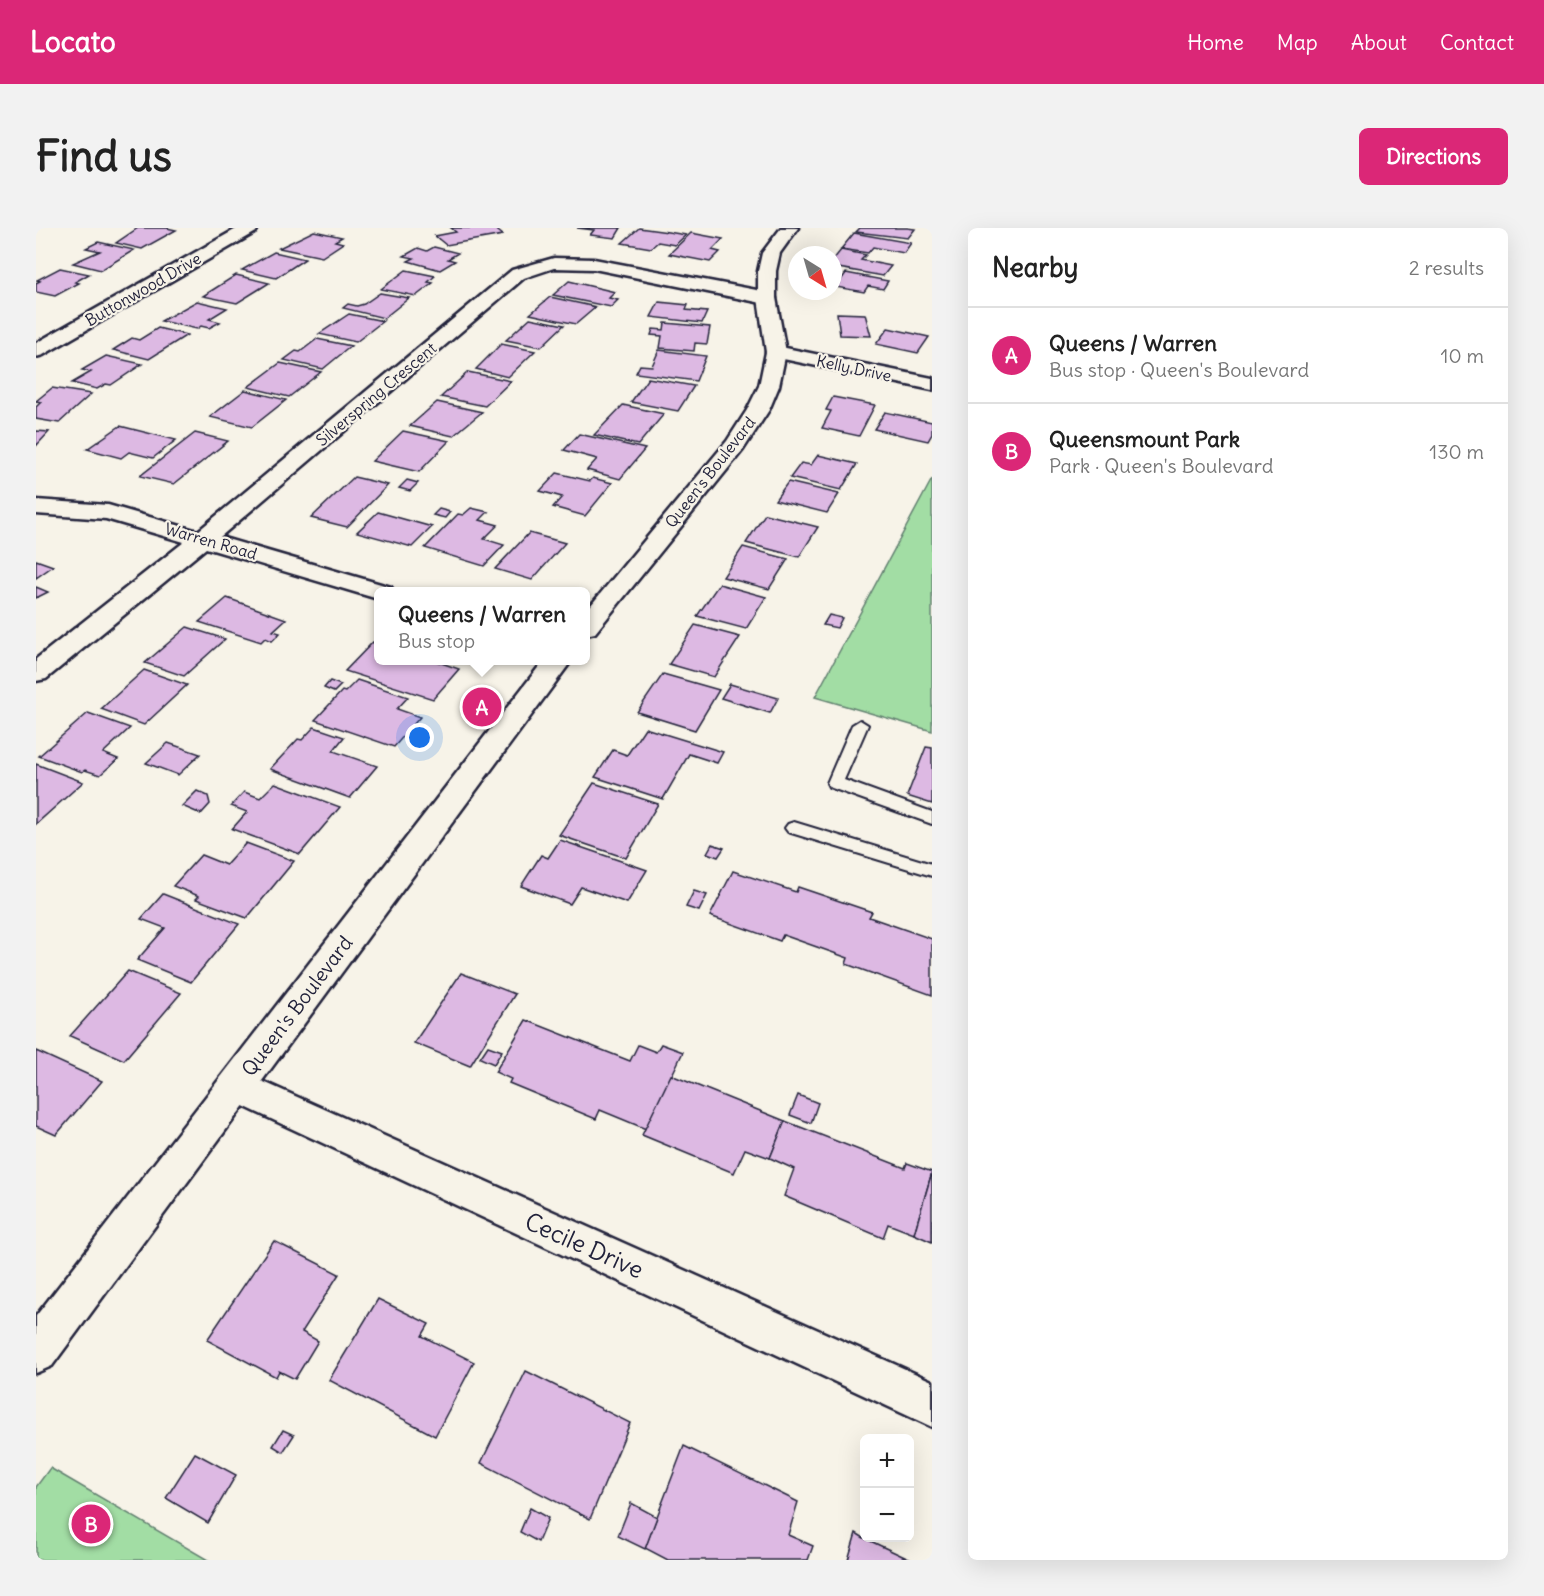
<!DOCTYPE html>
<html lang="en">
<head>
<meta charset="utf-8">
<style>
	body { margin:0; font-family:Delius,sans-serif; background:#f2f2f2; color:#222 }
	.controls { position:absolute; right:18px; bottom:18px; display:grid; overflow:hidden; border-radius:9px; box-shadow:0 6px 24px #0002 }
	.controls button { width:54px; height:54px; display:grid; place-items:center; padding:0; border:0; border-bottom:2px solid #e0e0e0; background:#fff; color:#222; font:30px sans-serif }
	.compass { position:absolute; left:752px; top:18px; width:54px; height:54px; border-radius:50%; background:#fff; box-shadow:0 6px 24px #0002; rotate:143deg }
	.you { position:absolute; left:384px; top:510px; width:21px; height:21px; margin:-15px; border:4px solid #fff; border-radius:50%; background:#1a73e8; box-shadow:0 0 0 9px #1a73e833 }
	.badge { display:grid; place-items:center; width:39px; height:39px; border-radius:50%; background:#db2777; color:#fff; font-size:20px; font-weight:700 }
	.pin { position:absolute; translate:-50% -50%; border:3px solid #fff; box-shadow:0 2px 6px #0006 }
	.popup { position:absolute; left:338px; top:359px; width:216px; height:78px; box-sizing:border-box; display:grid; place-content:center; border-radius:9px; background:#fff; filter:drop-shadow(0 2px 4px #0005); font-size:20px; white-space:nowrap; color:#767676 }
	.popup b { font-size:22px; color:#222 }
	.popup::after { content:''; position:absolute; left:50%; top:100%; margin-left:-12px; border:12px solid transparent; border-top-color:#fff }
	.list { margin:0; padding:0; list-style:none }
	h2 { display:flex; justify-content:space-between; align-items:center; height:78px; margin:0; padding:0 24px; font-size:26px }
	h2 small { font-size:20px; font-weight:400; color:#767676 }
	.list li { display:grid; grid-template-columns:39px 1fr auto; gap:18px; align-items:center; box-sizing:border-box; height:96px; padding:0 24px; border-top:2px solid #e0e0e0 }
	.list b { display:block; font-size:22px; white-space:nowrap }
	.list p { margin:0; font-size:20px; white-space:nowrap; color:#767676 }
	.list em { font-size:20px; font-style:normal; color:#767676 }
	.map { position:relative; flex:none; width:896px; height:1332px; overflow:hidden; border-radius:9px }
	header { display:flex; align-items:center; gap:36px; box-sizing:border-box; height:84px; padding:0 30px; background:#db2777; color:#fff }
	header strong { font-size:28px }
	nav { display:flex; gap:33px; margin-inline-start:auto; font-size:21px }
	.intro { display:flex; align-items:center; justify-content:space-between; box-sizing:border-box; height:144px; padding:0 36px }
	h1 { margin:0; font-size:42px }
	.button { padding:15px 27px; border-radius:9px; background:#db2777; color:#fff; font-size:21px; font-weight:700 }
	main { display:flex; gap:36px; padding:0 36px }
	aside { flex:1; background:#fff; border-radius:9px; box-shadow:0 6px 24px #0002 }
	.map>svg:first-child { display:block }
	.green { fill:#a2dda4; stroke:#628070; stroke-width:1.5 }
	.building { fill:#ddb9e3; stroke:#22223b; stroke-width:1.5 }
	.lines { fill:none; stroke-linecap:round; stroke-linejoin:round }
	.lane-casing { stroke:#22223b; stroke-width:4 }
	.street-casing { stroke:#22223b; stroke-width:5 }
	.secondary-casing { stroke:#22223b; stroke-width:5 }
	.lane { fill:#f7f3e8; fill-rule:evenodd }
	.street { fill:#f7f3e8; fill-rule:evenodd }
	.secondary { fill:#f7f3e8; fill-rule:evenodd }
	.labels { text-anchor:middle; stroke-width:4.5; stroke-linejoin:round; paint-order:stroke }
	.far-street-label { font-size:16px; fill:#22223b; stroke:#f7f3e8 }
	.street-label { font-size:20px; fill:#22223b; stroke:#f7f3e8 }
	.near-street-label { font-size:24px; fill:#22223b; stroke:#f7f3e8 }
</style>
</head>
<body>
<header>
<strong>Locato</strong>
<nav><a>Home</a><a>Map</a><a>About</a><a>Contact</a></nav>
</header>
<div class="intro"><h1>Find us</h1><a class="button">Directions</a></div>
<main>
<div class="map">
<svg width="896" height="1332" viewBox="0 0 896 1332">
	<rect width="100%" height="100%" fill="#f7f3e8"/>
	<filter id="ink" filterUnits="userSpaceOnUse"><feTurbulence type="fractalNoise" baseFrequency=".0167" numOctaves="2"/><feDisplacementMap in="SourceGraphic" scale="12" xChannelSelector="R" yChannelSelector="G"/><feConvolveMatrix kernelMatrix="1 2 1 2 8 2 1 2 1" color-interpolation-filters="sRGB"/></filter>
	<g filter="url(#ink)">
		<g class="green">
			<polygon points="896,251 896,503 779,469"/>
			<polygon points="14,1240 172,1332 0,1332 0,1259"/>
		</g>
		<g class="building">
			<polygon points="102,0 131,0 140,2 106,21 80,15"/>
			<polygon points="415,0 458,0 467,7 410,17 399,8 420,4"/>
			<polygon points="541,0 585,0 579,10 554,7 558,2"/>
			<polygon points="603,0 632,4 650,7 639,17 622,14 615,20 586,15"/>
			<polygon points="824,0 871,0 879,1 872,10 820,4"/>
			<polygon points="278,3 306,9 299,13 307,15 286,29 243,20"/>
			<polygon points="655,5 687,11 676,22 684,24 674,34 633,26"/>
			<polygon points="818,5 875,15 868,25 837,19 832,25 805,21"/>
			<polygon points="62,14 98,22 65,42 37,35 64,23 50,20"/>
			<polygon points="398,19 422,25 412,31 419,33 404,42 372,33 378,30 368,28 382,20 391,23"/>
			<polygon points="805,22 830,27 825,32 855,38 847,48 797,39 797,32"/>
			<polygon points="238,24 269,31 240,50 206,42"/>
			<polygon points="24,40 53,46 39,54 43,55 19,68 0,64 0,55 4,53 1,52"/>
			<polygon points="370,42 399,48 392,54 397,55 380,68 345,61"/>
			<polygon points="810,45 852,53 847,61 832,58 828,64 800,59"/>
			<polygon points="200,47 233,55 201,75 167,68"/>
			<polygon points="533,53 579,64 573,70 582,72 575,79 517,67"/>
			<polygon points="344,65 373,70 348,90 307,80 312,76 321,78 328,76"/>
			<polygon points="514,69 560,79 540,96 494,86"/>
			<polygon points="161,73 191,80 173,91 184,94 173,100 165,98 161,101 125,93"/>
			<polygon points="623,74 652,77 650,82 671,84 666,95 615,89"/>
			<polygon points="801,85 829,86 835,108 804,107"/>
			<polygon points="313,86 347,93 320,114 283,106"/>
			<polygon points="494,90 528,97 505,119 470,112"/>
			<polygon points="629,95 674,99 671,116 659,115 658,123 624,120 626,108 615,107 617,101 628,102"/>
			<polygon points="122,100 151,107 113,131 77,122 96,110 103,112"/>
			<polygon points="852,100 893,109 882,125 840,116"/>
			<polygon points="281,111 315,118 287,141 248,132 260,123 264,124"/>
			<polygon points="465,116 499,123 472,149 440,141"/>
			<polygon points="623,122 670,128 660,153 600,145 604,137 616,138"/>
			<polygon points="70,128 106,136 75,157 70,156 61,161 36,155 55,144 46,142"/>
			<polygon points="244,135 285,144 253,169 212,159"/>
			<polygon points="432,144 475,153 449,178 405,169"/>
			<polygon points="612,150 658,158 642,183 595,174"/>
			<polygon points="16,160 55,166 23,195 0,191 0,179 5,174 0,173"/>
			<polygon points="209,162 250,172 216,199 174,189"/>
			<polygon points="797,169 839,177 823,208 786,200 795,183 790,182"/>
			<polygon points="401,174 446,184 417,208 374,198"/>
			<polygon points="587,177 628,186 602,217 558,207"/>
			<polygon points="849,184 896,194 896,206 892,213 838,201"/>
			<polygon points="84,198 140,212 117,230 93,224 85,230 51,221"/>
			<polygon points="0,203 13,204 0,218"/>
			<polygon points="367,203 413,213 383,244 336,233"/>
			<polygon points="159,205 192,213 138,256 104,248"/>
			<polygon points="543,206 609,221 584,251 551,242 561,231 528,222"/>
			<polygon points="782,227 821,236 805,262 754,250 765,235 775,237"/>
			<polygon points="521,245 554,253 557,250 576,255 549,288 517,279 526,269 504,263"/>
			<polygon points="318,249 352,257 311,299 275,290"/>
			<polygon points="371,252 382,255 374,263 363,260"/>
			<polygon points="752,254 803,266 791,285 739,272"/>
			<polygon points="435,280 452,284 444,292 462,297 448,311 468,317 448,338 389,320 422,286 427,287"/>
			<polygon points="403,281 414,284 409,290 397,287"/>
			<polygon points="342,284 396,299 376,319 321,304"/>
			<polygon points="729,286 782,299 763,329 710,315"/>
			<polygon points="493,305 529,315 496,352 459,341"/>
			<polygon points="707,319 752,331 733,361 687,349"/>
			<polygon points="0,332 17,338 0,350"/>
			<polygon points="683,356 730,369 710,401 661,388"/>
			<polygon points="0,359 12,364 0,370"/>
			<polygon points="191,370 250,391 237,403 244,405 236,413 229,410 225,414 163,394"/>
			<polygon points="793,387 806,390 801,400 787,397"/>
			<polygon points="659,397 704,409 678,449 633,436"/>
			<polygon points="151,399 189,411 148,448 109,435"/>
			<polygon points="337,414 342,416 342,432 397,432 423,441 397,471 309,443"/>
			<polygon points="108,442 151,457 108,497 65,481"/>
			<polygon points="627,446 683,462 659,502 601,484"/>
			<polygon points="321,452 372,469 361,481 384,489 358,519 279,492 306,463 309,464"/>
			<polygon points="294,453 305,457 298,464 288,460"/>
			<polygon points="694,456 742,470 734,485 685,470"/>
			<polygon points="52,485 94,500 67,525 82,531 64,547 49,542 46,544 3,528"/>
			<polygon points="278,499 308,509 297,523 341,538 314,570 234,541 262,511 266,512"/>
			<polygon points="609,500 687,524 681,535 653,526 627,571 559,549 577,522 591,527"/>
			<polygon points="132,515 164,526 142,547 110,535"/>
			<polygon points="890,519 896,520 896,576 871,568"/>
			<polygon points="0,536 47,554 0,596"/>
			<polygon points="239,555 304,579 264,626 196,601 211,584 195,578 208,564 224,570"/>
			<polygon points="558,555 622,576 590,630 523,607"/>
			<polygon points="161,563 172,568 174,576 165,586 146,578"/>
			<polygon points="524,612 611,642 591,675 545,659 534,676 485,658 505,627 512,630"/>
			<polygon points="210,615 258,633 211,690 160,671 163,668 137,658 165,627 190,637"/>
			<polygon points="676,616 688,620 682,629 671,625"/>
			<polygon points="697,643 760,664 762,659 836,684 833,689 896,711 896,767 810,736 812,730 747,707 744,713 674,688"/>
			<polygon points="658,663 671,667 663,683 650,679"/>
			<polygon points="127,666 203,696 155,754 101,732 129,700 105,691"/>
			<polygon points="92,743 145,765 88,832 34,808"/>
			<polygon points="425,745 479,766 434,838 378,815"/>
			<polygon points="490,792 594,833 602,817 620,824 625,816 647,824 610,901 564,882 560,891 473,855 475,851 459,844"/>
			<polygon points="452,818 466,823 458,836 444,830"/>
			<polygon points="0,823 66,853 20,907 0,898"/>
			<polygon points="635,847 749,893 734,930 709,921 698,945 606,907"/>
			<polygon points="762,867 782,875 775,895 754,887"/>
			<polygon points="749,893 869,940 871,935 896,944 878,1006 852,996 847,1010 748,968 758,941 734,930"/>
			<polygon points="896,944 896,1014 878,1006"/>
			<polygon points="238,1013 303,1046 266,1104 282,1113 259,1151 243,1143 240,1149 171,1112"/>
			<polygon points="342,1071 393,1096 386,1108 438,1134 399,1208 293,1152"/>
			<polygon points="490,1143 594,1195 554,1291 445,1235"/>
			<polygon points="247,1202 258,1207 247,1224 237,1218"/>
			<polygon points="648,1218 762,1274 752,1307 777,1318 772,1332 632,1332 609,1320"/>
			<polygon points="159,1225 200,1247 172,1295 130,1270"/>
			<polygon points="595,1275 621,1289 609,1321 582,1308"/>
			<polygon points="494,1280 512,1290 502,1314 484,1304"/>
			<polygon points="820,1305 828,1310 875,1332 812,1332"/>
		</g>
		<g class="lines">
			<defs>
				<g id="lane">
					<polygon points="824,492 832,497 808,552 896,584 896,596 793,559 791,555 816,497"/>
					<polygon points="758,594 896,636 896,648 752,604 749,600 752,596"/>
				</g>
				<g id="street">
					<polygon points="202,0 222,0 220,4 7,127 0,129 0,115"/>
					<polygon points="518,30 558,31 731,64 738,66 740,70 738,74 731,76 558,41 518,40 488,50 184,309 355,359 358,364 342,364 342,371 170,320 10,451 0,453 0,431 148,314 70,291 0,286 0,272 72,277 162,303 476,42"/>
					<polygon points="740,118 896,150 896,162 733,128 730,124 733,120"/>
					<polygon points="201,842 896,1153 896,1199 188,869 182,858 188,847"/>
				</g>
				<g id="secondary">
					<polygon points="745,0 762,0 744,25 740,43 740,70 750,124 743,158 733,182 707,222 559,405 550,407 550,383 691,213 711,182 723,158 730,124 722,70 722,43 726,25"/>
					<polygon points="508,432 536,432 16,1138 0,1145 0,1088"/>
				</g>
			</defs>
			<use href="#lane" class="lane-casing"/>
			<use href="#street" class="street-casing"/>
			<use href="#secondary" class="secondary-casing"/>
			<use href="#lane" class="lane"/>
			<use href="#street" class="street"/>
			<use href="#secondary" class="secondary"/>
		</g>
	</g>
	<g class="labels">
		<g class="far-street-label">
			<text transform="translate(107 61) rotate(-30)" y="6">Buttonwood Drive</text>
			<text transform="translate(818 140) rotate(12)" y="6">Kelly Drive</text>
			<text transform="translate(340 166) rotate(-40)" y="6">Silverspring Crescent</text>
			<text transform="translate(674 244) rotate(-52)" y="6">Queen's Boulevard</text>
			<text transform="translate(175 313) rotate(16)" y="6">Warren Road</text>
		</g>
		<g class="street-label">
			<text transform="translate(261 778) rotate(-53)" y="7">Queen's Boulevard</text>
		</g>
		<g class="near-street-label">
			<text transform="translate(548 1018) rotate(24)" y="8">Cecile Drive</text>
		</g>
	</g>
</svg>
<div class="controls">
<button>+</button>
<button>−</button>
</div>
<svg class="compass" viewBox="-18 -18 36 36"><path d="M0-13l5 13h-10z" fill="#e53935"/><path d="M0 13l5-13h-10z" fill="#767676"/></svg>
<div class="you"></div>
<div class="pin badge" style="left:446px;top:479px">A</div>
<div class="popup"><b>Queens / Warren</b>Bus stop</div>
<div class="pin badge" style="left:55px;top:1296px">B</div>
</div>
<aside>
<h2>Nearby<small>2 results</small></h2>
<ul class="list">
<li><span class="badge">A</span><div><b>Queens / Warren</b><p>Bus stop · Queen's Boulevard</p></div><em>10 m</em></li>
<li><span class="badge">B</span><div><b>Queensmount Park</b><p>Park · Queen's Boulevard</p></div><em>130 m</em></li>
</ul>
</aside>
</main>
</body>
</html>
